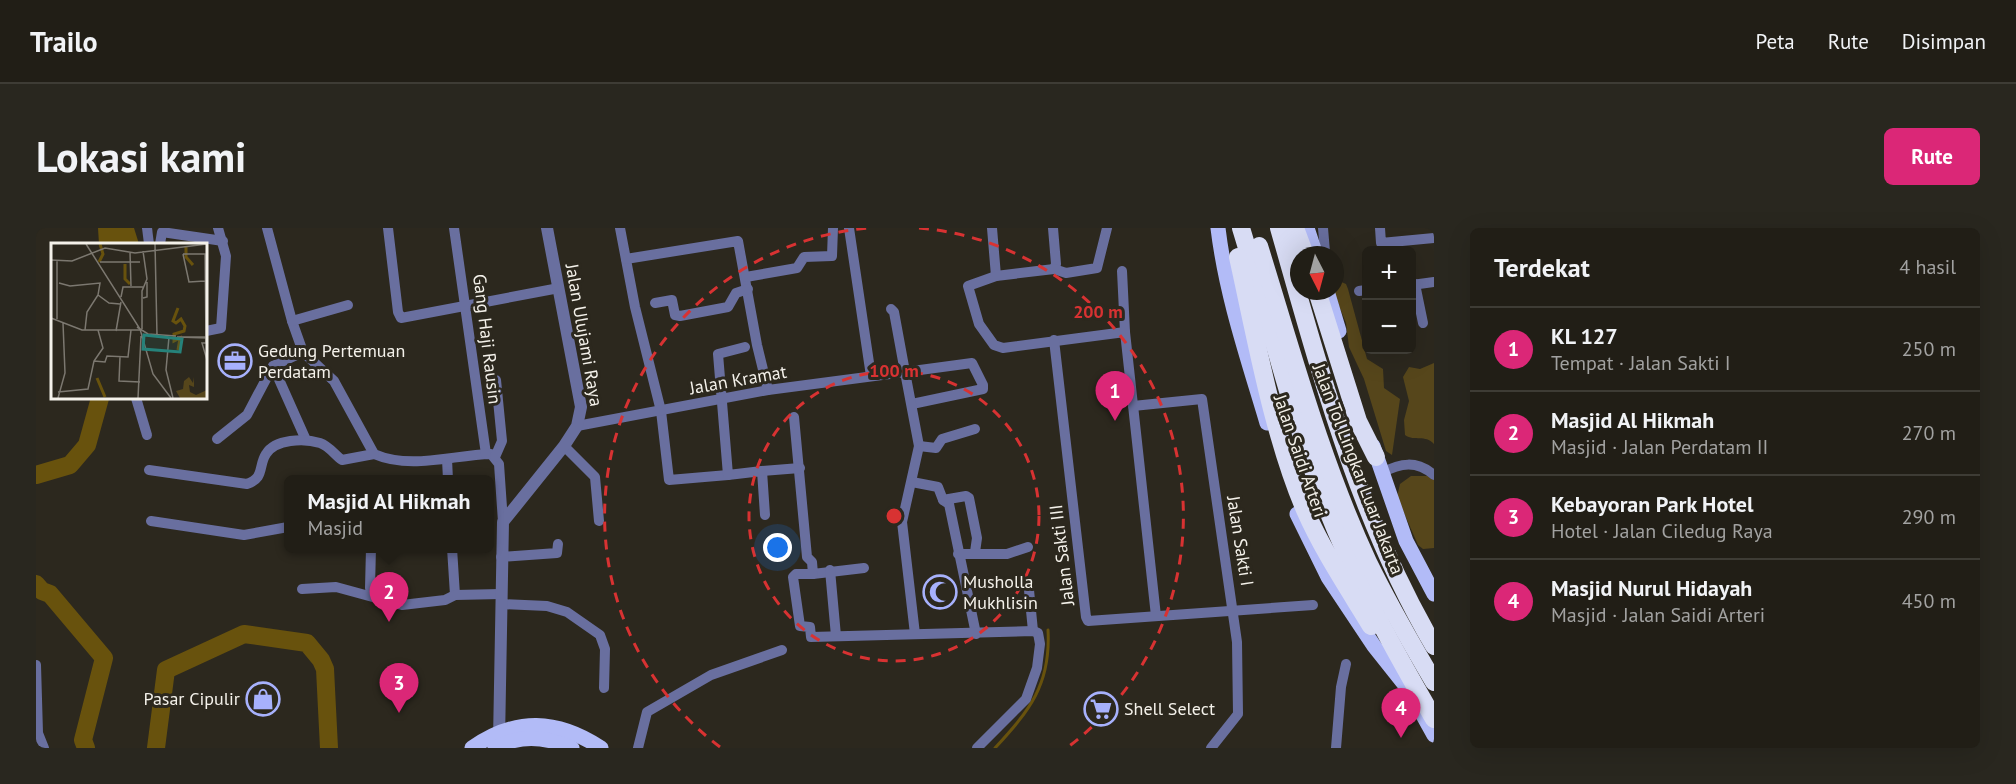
<!DOCTYPE html>
<html lang="id">
<head>
<meta charset="utf-8">
<style>
	body { margin:0; font-family:"PT Sans",sans-serif; background:#29271f; color:#f1f3f6 }
	.controls { position:absolute; right:18px; top:18px; display:grid; overflow:hidden; border-radius:9px; box-shadow:0 6px 24px #0002 }
	.controls button { width:54px; height:54px; display:grid; place-items:center; padding:0; border:0; border-bottom:2px solid #3e3c35; background:#211e16; color:#f1f3f6; font:30px sans-serif }
	.compass { position:absolute; left:1254px; top:18px; width:54px; height:54px; border-radius:50%; background:#211e16; box-shadow:0 6px 24px #0002; rotate:174deg }
	.you { position:absolute; left:742px; top:320px; width:21px; height:21px; margin:-15px; border:4px solid #fff; border-radius:50%; background:#1a73e8; box-shadow:0 0 0 9px #1a73e833 }
	.badge { display:grid; place-items:center; width:39px; height:39px; border-radius:50%; background:#db2777; color:#fff; font-size:20px; font-weight:700 }
	.pin { position:absolute; translate:-50% -50px; filter:drop-shadow(0 2px 3px #0008) }
	.pin::after { content:''; position:absolute; top:32px; width:21px; height:18px; background:inherit; clip-path:polygon(0 0,100% 0,50% 100%) }
	.popup { position:absolute; left:248px; top:247px; width:210px; height:78px; box-sizing:border-box; display:grid; place-content:center; border-radius:9px; background:#211e16; filter:drop-shadow(0 2px 4px #0005); font-size:20px; white-space:nowrap; color:#a2a2a1 }
	.popup b { font-size:22px; color:#f1f3f6 }
	.popup::after { content:''; position:absolute; left:50%; top:100%; margin-left:-12px; border:12px solid transparent; border-top-color:#211e16 }
	.list { margin:0; padding:0; list-style:none }
	h2 { display:flex; justify-content:space-between; align-items:center; height:78px; margin:0; padding:0 24px; font-size:26px }
	h2 small { font-size:20px; font-weight:400; color:#a2a2a1 }
	.list li { display:grid; grid-template-columns:39px 1fr auto; gap:18px; align-items:center; box-sizing:border-box; height:84px; padding:0 24px; border-top:2px solid #3e3c35 }
	.list b { display:block; font-size:22px; white-space:nowrap }
	.list p { margin:0; font-size:20px; white-space:nowrap; color:#a2a2a1 }
	.list em { font-size:20px; font-style:normal; color:#a2a2a1 }
	.map { position:relative; flex:none; width:1398px; height:520px; overflow:hidden; border-radius:9px }
	header { display:flex; align-items:center; gap:36px; box-sizing:border-box; height:84px; padding:0 30px; background:#211e16; border-bottom:2px solid #3e3c35 }
	header strong { font-size:28px }
	nav { display:flex; gap:33px; margin-inline-start:auto; font-size:21px }
	.intro { display:flex; align-items:center; justify-content:space-between; box-sizing:border-box; height:144px; padding:0 36px }
	h1 { margin:0; font-size:42px }
	.button { padding:15px 27px; border-radius:9px; background:#db2777; color:#fff; font-size:21px; font-weight:700 }
	main { display:flex; gap:36px; padding:0 36px }
	aside { flex:1; background:#211e16; border-radius:9px; box-shadow:0 6px 24px #0002 }
	.map>svg:first-child { display:block }
	.green { fill:#56461b }
	.water { fill:#68520d }
	.lines { fill:none; stroke-linecap:round; stroke-linejoin:round }
	.stream { stroke:#68520d; stroke-width:3 }
	.river { stroke:#68520d; stroke-width:18 }
	.minor { stroke:#696f9f; stroke-width:10 }
	.tertiary { stroke:#696f9f; stroke-width:12 }
	.primary { stroke:#b2bbf7; stroke-width:15 }
	.motorway { stroke:#d8dcf4; stroke-width:18 }
	.ring { fill:none; stroke:#d83232; stroke-width:3; stroke-dasharray:10 8 }
	.labels { text-anchor:middle; stroke-width:6; stroke-linejoin:round; paint-order:stroke }
	.street-label { font-size:18px; fill:#f4f1ea; stroke:#2c281e }
	.poi-label { font-size:18px; fill:#f4f1ea; stroke:#2c281e; text-anchor:start }
	.inset-river { fill:none; stroke:#68520d; stroke-width:3 }
	.inset-road { fill:none; stroke:#7c7870; stroke-width:1.5 }
	.view { fill:#26827a; fill-opacity:0.15; stroke:#26827a; stroke-width:3 }
	.inset-edge { fill:none; stroke:#f4f1ea; stroke-width:3 }
	.centre { fill:#d83232; stroke:#2c281e; stroke-width:3 }
	.ring-label { font-size:18px; text-anchor:middle; font-weight:bold; fill:#d83232; stroke:#2c281e; stroke-width:6; stroke-linejoin:round; paint-order:stroke }
</style>
</head>
<body>
<header>
<strong>Trailo</strong>
<nav><a>Peta</a><a>Rute</a><a>Disimpan</a></nav>
</header>
<div class="intro"><h1>Lokasi kami</h1><a class="button">Rute</a></div>
<main>
<div class="map">
<svg width="1398" height="520" viewBox="0 0 1398 520">
	<rect width="100%" height="100%" fill="#2c281e"/>
	<g class="green">
		<polygon points="1303,53 1310,56 1312,61 1331,131 1347,141 1348,160 1364,171 1356,227 1350,223 1328,151 1313,119 1310,95 1297,63 1299,55"/>
		<path d="M1398,135V216C1389,206 1379,214 1369,207L1368,192L1373,173L1367,149L1373,139L1384,141Z"/>
		<polygon points="1375,248 1391,248 1398,252 1398,320 1387,321 1382,317 1361,269 1364,256"/>
	</g>
	<polygon class="water" points="62,0 98,0 103,16 63,16"/>
	<g class="lines">
		<path class="stream" d="M959,520C993,483 1015,457 1012,402"/>
		<g class="river">
			<polyline points="0,247 34,237 51,217 64,170"/>
			<polyline points="0,356 6,363 14,366 68,430 47,512 50,520"/>
			<polyline points="120,520 130,442 208,406 271,415 285,432 289,441 293,520"/>
		</g>
		<g class="minor">
			<polyline points="111,0 113,16"/>
			<path d="M231,0L256,93L267,124L298,153L338,226C375,242 416,227 455,226L463,236L467,294"/>
			<polyline points="352,0 362,84 365,90 523,60"/>
			<polyline points="418,0 450,226"/>
			<polyline points="584,0 599,79 625,183 633,252 692,247"/>
			<polyline points="813,0 835,148"/>
			<polyline points="956,0 960,48"/>
			<polyline points="1017,0 1020,36 1018,41"/>
			<polyline points="1287,0 1289,24"/>
			<polyline points="1344,0 1345,15 1398,10"/>
			<polyline points="124,16 126,4 187,13"/>
			<polyline points="590,31 702,13 721,117 732,162"/>
			<polyline points="1018,41 960,48 932,58 943,96 958,117 967,120 1089,104"/>
			<polyline points="1018,41 1030,45 1061,40 1071,0"/>
			<polyline points="1086,43 1089,104 1120,388"/>
			<polyline points="710,49 761,40 768,29 796,28 797,0"/>
			<polyline points="1379,56 1387,95"/>
			<polyline points="1376,57 1398,54"/>
			<polyline points="1323,63 1330,62"/>
			<polyline points="619,75 636,72 639,87 644,88 692,79 700,65 712,61"/>
			<polyline points="855,81 858,84 869,144 936,135 947,157 947,161 876,176"/>
			<polyline points="256,93 312,77"/>
			<polyline points="170,103 185,100 190,28 182,0"/>
			<polyline points="1018,112 1050,389 1052,393 1277,377"/>
			<polyline points="709,119 682,126 692,247 726,243 729,287"/>
			<polyline points="237,138 270,212"/>
			<polyline points="100,170 111,207"/>
			<polyline points="1097,178 1166,171 1201,414 1202,486 1175,520"/>
			<polyline points="758,189 771,329 776,334 777,346 828,340"/>
			<polyline points="541,198 732,162 869,144 883,218 866,294 879,406"/>
			<polyline points="181,211 211,187 237,138 267,124"/>
			<polyline points="528,218 559,249 563,293"/>
			<polyline points="883,218 900,220 906,211 939,201"/>
			<polyline points="459,229 466,213 460,152"/>
			<polyline points="411,231 412,252"/>
			<path d="M113,242L211,256C229,250 222,238 230,226C239,211 268,210 284,215C293,218 299,227 306,232L338,226"/>
			<polyline points="726,243 764,240"/>
			<path d="M1345,245C1365,235 1380,232 1398,247"/>
			<polyline points="876,254 902,259 907,272 913,276 940,406"/>
			<polyline points="907,272 930,268 933,270 941,310 939,324"/>
			<polyline points="115,293 208,307 252,299"/>
			<polyline points="416,320 419,367"/>
			<polyline points="922,326 971,326 992,319"/>
			<polyline points="465,329 521,325 522,316"/>
			<polyline points="794,342 800,408"/>
			<polyline points="777,346 760,346 757,349 764,398 774,399 775,409 997,403 1002,405 1004,416 1001,440 990,471 941,520"/>
			<polyline points="334,360 335,320"/>
			<polyline points="266,361 300,359 366,377 409,372 419,367 465,366"/>
			<polyline points="993,362 997,403"/>
			<polyline points="465,376 511,378 531,384 564,407 569,421 568,460"/>
			<polyline points="0,437 2,505 8,520"/>
			<polyline points="602,520 611,484 675,447 746,422"/>
			<polyline points="1300,520 1305,459 1310,436"/>
		</g>
		<polyline class="tertiary" points="463,512 467,294 528,218 541,198 545,179 511,0"/>
		<g class="primary">
			<path d="M1182,0C1190,67 1212,131 1231,195"/>
			<polyline points="1271,0 1280,27"/>
			<polyline points="1291,63 1303,103"/>
			<polyline points="1337,218 1370,313 1398,366"/>
			<polyline points="1261,286 1292,349 1338,418 1373,462 1398,507"/>
			<path d="M436,520C480,489 521,491 565,520"/>
			<path d="M459,520C484,506 511,509 536,520"/>
		</g>
		<g class="motorway">
			<path d="M1205,0C1230,81 1250,165 1278,245C1307,331 1353,413 1398,491"/>
			<path d="M1243,0C1284,143 1322,289 1398,418"/>
			<polyline points="1259,0 1269,27"/>
			<path d="M1223,18C1256,124 1285,233 1332,334C1352,375 1375,415 1398,454"/>
			<path d="M1202,29C1220,110 1237,207 1269,282C1287,323 1312,360 1335,398"/>
			<polyline points="1281,63 1322,193 1340,229"/>
		</g>
	</g>
	<g class="ring">
		<circle cx="858" cy="288" r="145"/>
		<path d="M684 519A289 289 0 0 1 833 0M883 0A289 289 0 0 1 1032 519"/>
	</g>
	<defs>
		<symbol id="office-ring" viewBox="-11 -11 22 22"><circle r="9.5" fill="#2c281e" stroke="#a7b1fc" stroke-width="1.5"/><path d="M-6-3h4V-5.5h4V-3h4V5H-6ZM-1-4.5V-3h2v-1.5ZM-6 0V1H6V0Z" fill="#a7b1fc"/></symbol>
		<symbol id="mosque-ring" viewBox="-11 -11 22 22"><circle r="9.5" fill="#2c281e" stroke="#a7b1fc" stroke-width="1.5"/><path d="M3.5-4.9A6 6 0 1 0 3.5 4.9A5 5 0 1 1 3.5-4.9Z" fill="#a7b1fc"/></symbol>
		<symbol id="shop-ring" viewBox="-11 -11 22 22"><circle r="9.5" fill="#2c281e" stroke="#a7b1fc" stroke-width="1.5"/><path d="M-5-2.5h2.3a2.7 3.5 0 0 1 5.4 0H5L5.5 6h-11ZM-1.5-2.5h3a1.5 2.3 0 0 0-3 0Z" fill="#a7b1fc"/></symbol>
		<symbol id="supermarket-ring" viewBox="-11 -11 22 22"><circle r="9.5" fill="#2c281e" stroke="#a7b1fc" stroke-width="1.5"/><path d="M-6-5.5h2.5l.6 2H6L4.5 2H-2.5L-4.4-4H-6ZM-1.5 3.2a1.3 1.3 0 1 0 .1 0ZM3 3.2a1.3 1.3 0 1 0 .1 0Z" fill="#a7b1fc"/></symbol>
	</defs>
	<g fill-rule="evenodd">
		<use href="#office-ring" x="180" y="114" width="38" height="38"/>
		<use href="#mosque-ring" x="885" y="345" width="38" height="38"/>
		<use href="#shop-ring" x="208" y="452" width="38" height="38"/>
		<use href="#supermarket-ring" x="1046" y="462" width="38" height="38"/>
	</g>
	<g class="labels">
		<g class="street-label">
			<text transform="translate(548 107) rotate(80)" y="6">Jalan Ulujami Raya</text>
			<text transform="translate(451 111) rotate(83)" y="6">Gang Haji Rausin</text>
			<text transform="translate(702 152) rotate(-10)" y="6">Jalan Kramat</text>
			<text transform="translate(1264 228) rotate(71)" y="6">Jalan Saidi Arteri</text>
			<text transform="translate(1322 241) rotate(69)" y="6">Jalan Tol Lingkar Luar Jakarta</text>
			<text transform="translate(1204 313) rotate(81)" y="6">Jalan Sakti I</text>
			<text transform="translate(1026 327) rotate(-97)" y="6">Jalan Sakti III</text>
		</g>
		<g class="poi-label">
			<text x="222" y="129">Gedung Pertemuan<tspan x="222" dy="21">Perdatam</tspan></text>
			<text x="927" y="360">Musholla<tspan x="927" dy="21">Mukhlisin</tspan></text>
			<text x="204" y="477" text-anchor="end">Pasar Cipulir</text>
			<text x="1088" y="487">Shell Select</text>
		</g>
	</g>
	<g transform="translate(15 15)">
		<rect width="156" height="156" fill="#2c281e"/>
		<path d="M138,134L142,140L143,134V144L138,142L139,149L145,152L156,147V155H129L125,148L132,146L133,138Z" fill="#56461b"/>
		<path class="inset-river" d="M135,3V14L142,22M48,19L52,11L49,1M74,21V36L79,41M127,65L122,78L125,80L130,76L134,83L133,88L123,91V98L129,95L127,107M46,135L54,154"/>
		<path class="inset-road" d="M35,1L89,86L102,131L120,155M104,1L106,92M79,9L80,43M132,11H154L155,100H151L156,117M132,11L138,39L154,38M0,17L21,18L54,5L84,10L156,1M6,17V76M49,19H89M8,40L19,43L49,40L47,52L36,69L34,87M47,52L58,60L69,61M70,54L72,44H92M92,55L96,54V39M0,75L31,87H89M86,84L97,91L125,93M91,86V48L96,36L92,8M65,88L70,59M118,94L115,127L122,155M156,94H126L156,95M69,114L68,138L89,139M43,118L54,119L56,113L77,114L80,87M7,149L37,146L43,118L52,105L47,87M7,155L14,130L12,80M87,155L90,93"/>
		<path class="view" d="M93,92L131,96L129,109L92,106Z"/>
		<rect width="156" height="156" class="inset-edge"/>
	</g>
	<circle cx="858" cy="288" r="9" class="centre"/>
	<g class="ring-label">
		<text x="1062" y="90">200 m</text>
		<text x="858" y="149">100 m</text>
	</g>
</svg>
<div class="controls">
<button>+</button>
<button>−</button>
</div>
<svg class="compass" viewBox="-18 -18 36 36"><path d="M0-13l5 13h-10z" fill="#e53935"/><path d="M0 13l5-13h-10z" fill="#a2a2a1"/></svg>
<div class="you"></div>
<div class="pin badge" style="left:1079px;top:193px">1</div>
<div class="pin badge" style="left:353px;top:394px">2</div>
<div class="popup"><b>Masjid Al Hikmah</b>Masjid</div>
<div class="pin badge" style="left:363px;top:485px">3</div>
<div class="pin badge" style="left:1365px;top:510px">4</div>
</div>
<aside>
<h2>Terdekat<small>4 hasil</small></h2>
<ul class="list">
<li><span class="badge">1</span><div><b>KL 127</b><p>Tempat · Jalan Sakti I</p></div><em>250 m</em></li>
<li><span class="badge">2</span><div><b>Masjid Al Hikmah</b><p>Masjid · Jalan Perdatam II</p></div><em>270 m</em></li>
<li><span class="badge">3</span><div><b>Kebayoran Park Hotel</b><p>Hotel · Jalan Ciledug Raya</p></div><em>290 m</em></li>
<li><span class="badge">4</span><div><b>Masjid Nurul Hidayah</b><p>Masjid · Jalan Saidi Arteri</p></div><em>450 m</em></li>
</ul>
</aside>
</main>
</body>
</html>
